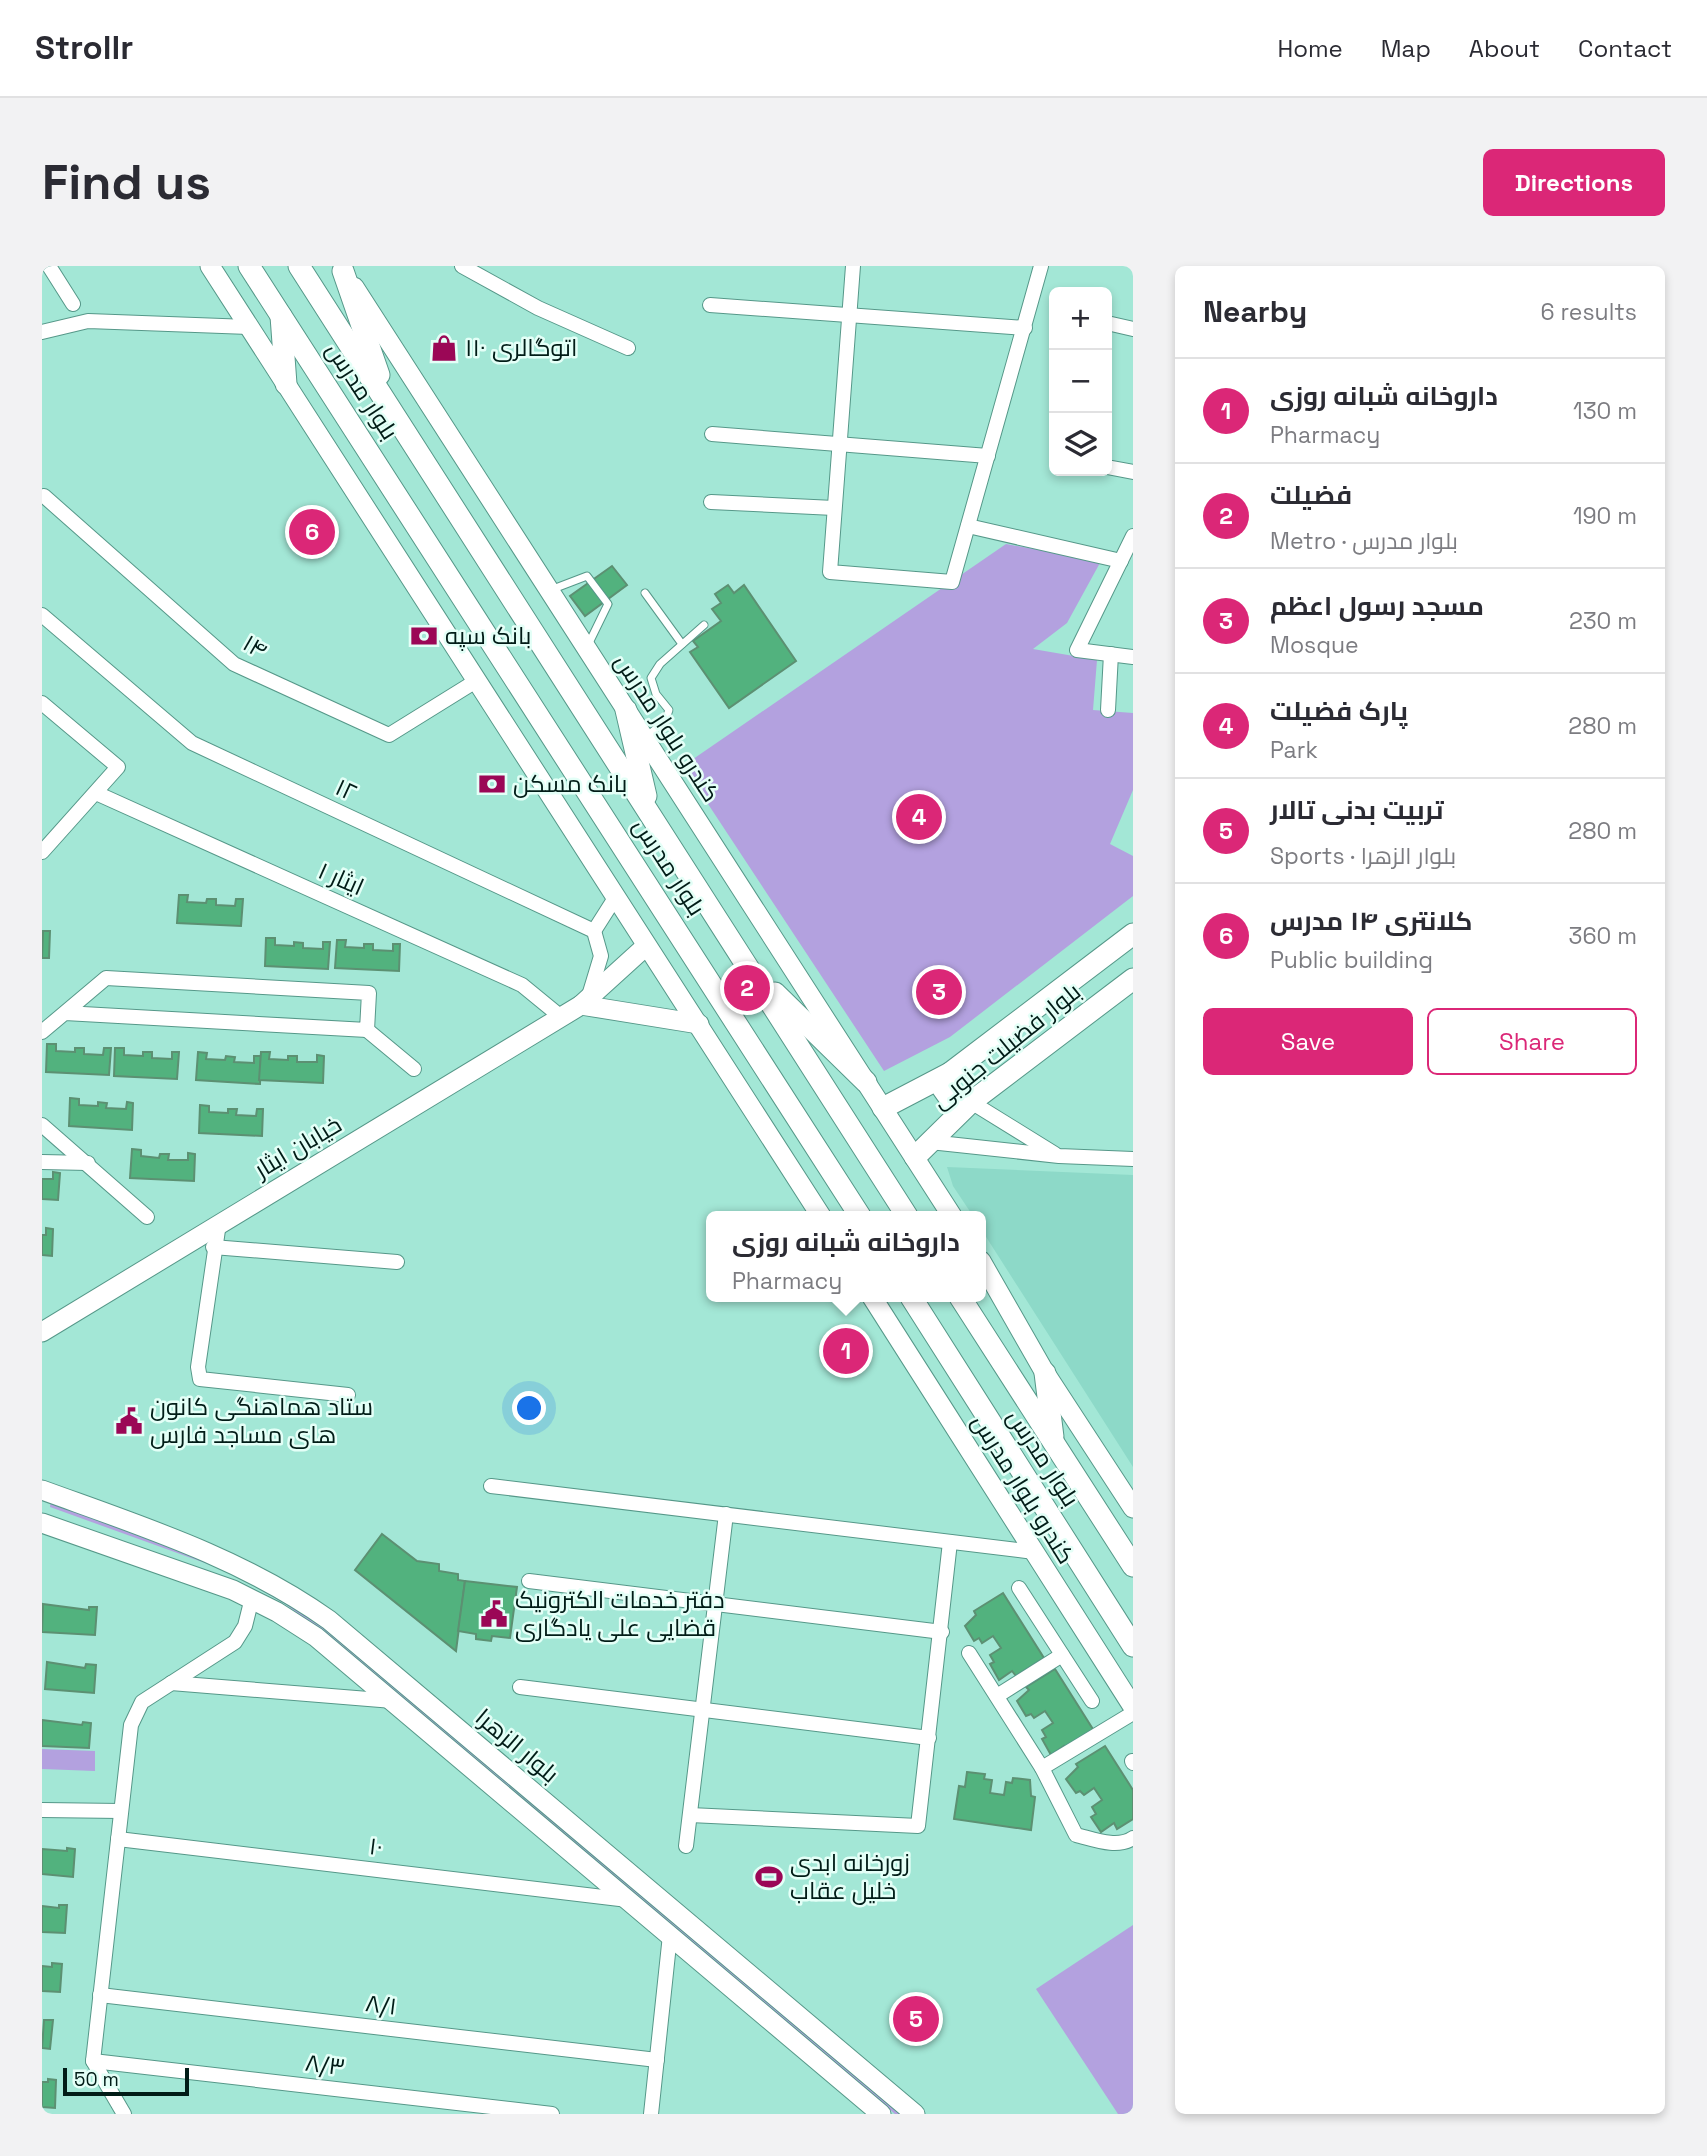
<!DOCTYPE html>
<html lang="en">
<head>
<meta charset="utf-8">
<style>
	body { margin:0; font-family:"Space Grotesk",Cairo,sans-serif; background:#f2f2f3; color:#2b2b33 }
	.controls { position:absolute; right:21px; top:21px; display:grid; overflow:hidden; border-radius:10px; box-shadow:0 4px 10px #0003 }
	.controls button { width:63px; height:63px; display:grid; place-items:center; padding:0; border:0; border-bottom:2px solid #e1e1e2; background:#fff; color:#2b2b33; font:35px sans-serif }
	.scale { position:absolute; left:21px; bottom:18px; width:126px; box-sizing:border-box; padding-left:7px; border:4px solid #011c17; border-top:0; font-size:19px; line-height:24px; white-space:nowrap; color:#011c17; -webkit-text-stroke:5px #e4fff7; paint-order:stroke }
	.you { position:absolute; left:488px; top:1143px; width:24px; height:24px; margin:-18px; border:5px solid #fff; border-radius:50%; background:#1a73e8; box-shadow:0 0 0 10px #1a73e833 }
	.badge { display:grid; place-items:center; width:46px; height:46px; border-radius:50%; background:#db2777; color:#fff; font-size:23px; font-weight:700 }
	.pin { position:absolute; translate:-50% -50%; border:4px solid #fff; box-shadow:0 2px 7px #0006 }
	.popup { position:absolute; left:664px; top:945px; width:280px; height:91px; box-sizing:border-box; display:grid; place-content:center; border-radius:10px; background:#fff; filter:drop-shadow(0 2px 5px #0005); font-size:23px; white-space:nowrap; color:#7c7c81 }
	.popup b { font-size:26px; color:#2b2b33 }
	.popup::after { content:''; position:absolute; left:50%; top:100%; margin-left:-14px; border:14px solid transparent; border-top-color:#fff }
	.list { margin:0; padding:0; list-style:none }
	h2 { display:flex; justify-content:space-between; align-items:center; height:91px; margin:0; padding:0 28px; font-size:30px }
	h2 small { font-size:23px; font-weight:400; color:#7c7c81 }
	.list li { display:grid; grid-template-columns:46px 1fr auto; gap:21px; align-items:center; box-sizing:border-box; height:105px; padding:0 28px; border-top:2px solid #e1e1e2 }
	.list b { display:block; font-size:26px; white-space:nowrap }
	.list p { margin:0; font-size:23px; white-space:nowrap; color:#7c7c81 }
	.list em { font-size:23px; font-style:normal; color:#7c7c81 }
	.actions { display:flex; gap:14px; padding:21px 28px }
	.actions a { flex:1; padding:16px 0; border:2px solid #db2777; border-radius:10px; text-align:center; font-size:24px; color:#db2777 }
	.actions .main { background:#db2777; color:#fff }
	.icon { flex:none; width:38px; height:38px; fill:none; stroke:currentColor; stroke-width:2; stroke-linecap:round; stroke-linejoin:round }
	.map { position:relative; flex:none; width:1091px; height:1848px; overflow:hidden; border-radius:10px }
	header { display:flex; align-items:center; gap:42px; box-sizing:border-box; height:98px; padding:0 35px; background:#fff; border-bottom:2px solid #e1e1e2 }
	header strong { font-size:33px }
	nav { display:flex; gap:38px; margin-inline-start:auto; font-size:24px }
	.intro { display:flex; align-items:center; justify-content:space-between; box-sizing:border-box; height:168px; padding:0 42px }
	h1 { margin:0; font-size:49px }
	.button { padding:18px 32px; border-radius:10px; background:#db2777; color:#fff; font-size:24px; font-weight:700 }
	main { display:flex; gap:42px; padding:0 42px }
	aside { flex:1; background:#fff; border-radius:10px; box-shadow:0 4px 10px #0003 }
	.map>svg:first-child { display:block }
	.built { fill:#8dd9c8 }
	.green { fill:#b3a1df }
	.building { fill:#52b27e; stroke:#5c9072; stroke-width:2 }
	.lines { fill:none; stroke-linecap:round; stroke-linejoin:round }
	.lane-casing { stroke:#569889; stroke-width:9 }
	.street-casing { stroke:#569889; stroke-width:16 }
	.secondary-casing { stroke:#569889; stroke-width:21 }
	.primary-casing { stroke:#569889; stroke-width:23 }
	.lane { stroke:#fff; stroke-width:7 }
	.street { stroke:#fff; stroke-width:14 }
	.secondary { stroke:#fff; stroke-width:19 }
	.primary { stroke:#fff; stroke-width:21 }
	.labels { text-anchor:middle; stroke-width:5; stroke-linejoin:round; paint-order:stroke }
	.poi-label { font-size:24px; fill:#011c17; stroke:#e4fff7; text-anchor:start }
	.street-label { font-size:24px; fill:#011c17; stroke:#e4fff7 }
</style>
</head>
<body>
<header>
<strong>Strollr</strong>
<nav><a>Home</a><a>Map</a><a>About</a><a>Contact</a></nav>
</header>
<div class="intro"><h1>Find us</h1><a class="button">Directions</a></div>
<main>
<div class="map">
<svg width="1091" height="1848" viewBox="0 0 1091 1848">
	<rect width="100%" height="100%" fill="#a3e7d6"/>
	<polygon class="built" points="905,901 1091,909 1091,1201 939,963 939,950 931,950 911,920"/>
	<g class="green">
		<polygon points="964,278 1059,295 1025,357 991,383 1055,394 1051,444 1091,447 1091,524 1068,578 1091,590 1091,630 908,771 842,805 641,500"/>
		<polygon points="9,1235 188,1300 237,1326 323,1390 868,1848 853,1848 285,1369 243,1338 188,1306 8,1241"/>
		<polygon points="0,1483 53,1485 53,1505 0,1503"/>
		<polygon points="1091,1659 1091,1848 1076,1848 994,1723"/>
	</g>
	<g class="building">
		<polygon points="570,300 585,319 543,350 528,330"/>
		<polygon points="686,319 692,327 702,319 754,395 687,442 648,386 656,381 651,375 679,355 670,343 679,337 673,328"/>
		<polygon points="137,629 146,629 145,636 164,637 165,633 174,633 174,639 193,640 194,633 201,633 199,660 135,657"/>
		<polygon points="1,665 8,665 7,692 0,692"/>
		<polygon points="224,672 233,672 233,679 252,680 252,676 261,677 261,682 281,683 281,676 288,676 286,703 223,700"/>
		<polygon points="295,674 304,674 303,681 322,682 322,678 331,678 331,684 351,685 351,678 358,678 357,705 293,702"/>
		<polygon points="5,778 14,778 14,785 33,786 33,782 42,782 42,788 61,789 62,782 69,782 67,809 4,806"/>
		<polygon points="73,782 82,782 82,789 101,790 101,786 110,786 110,792 130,793 130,786 137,786 135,813 72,810"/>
		<polygon points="156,786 165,787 164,793 183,794 184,790 193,791 192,796 212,797 212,790 219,790 218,818 154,814"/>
		<polygon points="219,786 228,786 227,793 246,794 246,790 255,790 255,796 275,796 275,789 282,790 281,817 217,814"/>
		<polygon points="28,832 37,833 37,839 56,840 56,836 65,837 64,842 84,843 85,836 91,837 90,864 27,860"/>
		<polygon points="158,839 167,840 167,846 186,847 186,843 195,843 194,849 214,850 215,843 221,843 220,870 157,867"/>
		<polygon points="90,883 99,884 99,890 117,892 118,888 127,888 126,894 146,894 146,887 153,888 152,915 88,912"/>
		<polygon points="11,906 18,907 16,934 0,933 0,913 11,913"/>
		<polygon points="4,962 11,963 10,990 0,989 0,969 4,969"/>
		<polygon points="340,1268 375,1295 397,1298 397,1305 416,1308 416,1314 423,1315 414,1385 313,1304"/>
		<polygon points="423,1315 475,1321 468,1372 450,1370 449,1375 434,1373 434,1368 416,1365"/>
		<polygon points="961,1327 1002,1392 974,1410 970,1405 957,1414 948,1398 952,1396 948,1389 959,1382 951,1370 940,1377 937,1372 932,1375 923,1360 934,1349 932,1345"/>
		<polygon points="1,1338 47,1344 47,1341 55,1341 53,1369 0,1366"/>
		<polygon points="5,1396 43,1402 44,1398 54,1399 52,1427 3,1423"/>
		<polygon points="1013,1403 1054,1468 1026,1486 1022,1480 1009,1489 1000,1473 1004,1471 1000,1464 1011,1457 1003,1445 992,1452 989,1448 984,1450 975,1435 987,1424 984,1421"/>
		<polygon points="0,1454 40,1459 41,1456 49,1457 47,1482 0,1480"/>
		<polygon points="1063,1480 1091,1524 1091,1553 1075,1563 1072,1557 1059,1566 1049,1551 1054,1548 1050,1541 1060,1534 1052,1522 1042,1529 1038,1525 1034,1527 1024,1513 1036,1501 1034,1498"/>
		<polygon points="925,1506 943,1508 942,1513 950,1514 948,1527 962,1529 964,1516 970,1517 971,1512 988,1514 989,1530 993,1531 989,1564 912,1553 917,1520 923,1521"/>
		<polygon points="25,1582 33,1583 31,1611 0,1608 0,1583 25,1585"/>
		<polygon points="17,1639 25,1639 23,1667 0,1666 0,1640 17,1642"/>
		<polygon points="10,1697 20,1698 18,1726 0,1725 0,1700 10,1701"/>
		<polygon points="2,1754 11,1754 8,1783 0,1782"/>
		<polygon points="6,1813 14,1814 13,1842 0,1841 0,1816 6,1816"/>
	</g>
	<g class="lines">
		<defs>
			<g id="lane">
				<polyline points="511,323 545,310 566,338 546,379"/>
				<polyline points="603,327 640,378"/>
				<polyline points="603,472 623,455 627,444 614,428 609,412 618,398 662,359"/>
			</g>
			<g id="street">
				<polyline points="7,0 31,38"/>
				<polyline points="420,0 496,42 586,82"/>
				<polyline points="811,0 788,306 910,316 999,0"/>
				<polyline points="668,39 983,62"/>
				<polyline points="1065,57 1091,63"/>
				<polyline points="0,66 46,55 207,61"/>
				<polyline points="670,168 946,190"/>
				<polyline points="1065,201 1091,206"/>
				<polyline points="2,230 192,398 347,469 434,415"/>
				<polyline points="669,236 792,242"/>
				<polyline points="926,260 1079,295"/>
				<polyline points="1091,270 1035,384 1091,391"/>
				<polyline points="0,349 150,477 552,665 559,690 546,733"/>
				<polyline points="0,437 76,501 0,586"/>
				<polyline points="1066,444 1069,388"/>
				<polyline points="54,527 480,719 519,751"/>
				<polyline points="552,665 573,632"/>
				<polyline points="325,764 372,803"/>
				<polyline points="0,766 64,712 327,727 325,764 23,747"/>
				<polyline points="929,836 1013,888"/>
				<polyline points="0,859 105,951"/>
				<polyline points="888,876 1017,890 1091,893"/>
				<polyline points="0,896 46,897"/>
				<polyline points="177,957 156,1101 158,1113 306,1129"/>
				<polyline points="171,981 355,996"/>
				<polyline points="449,1220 992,1286"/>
				<polyline points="487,1315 900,1366"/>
				<polyline points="977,1322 1050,1435"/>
				<path d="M927,1387L1000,1502L1034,1569C1051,1573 1075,1583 1091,1572"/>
				<polyline points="129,1417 351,1435"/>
				<polyline points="478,1421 887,1472"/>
				<polyline points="955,1430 1020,1389"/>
				<polyline points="1090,1495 1091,1497"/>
				<polyline points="1000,1502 1091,1447"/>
				<polyline points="0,1544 79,1545"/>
				<polyline points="648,1549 876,1560 908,1276"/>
				<polyline points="76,1573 586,1634"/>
				<polyline points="644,1580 684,1248"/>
				<polyline points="58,1729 615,1794"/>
				<polyline points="51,1795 510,1848"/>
				<polyline points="82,1848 51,1795 89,1459 100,1436 193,1376 203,1360 210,1332"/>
				<polyline points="609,1848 628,1669"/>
			</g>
			<g id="secondary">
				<polyline points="168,0 779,950"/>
				<polyline points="312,21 910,950"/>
				<polyline points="539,739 657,758"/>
				<polyline points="939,995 1003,1107 1091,1242"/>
				<polyline points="830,1031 1091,1441"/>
				<polyline points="0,1066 539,739 604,680"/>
				<path d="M0,1224C99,1260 200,1292 287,1354L873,1848"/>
				<polyline points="0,1257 191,1324 235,1346 274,1371 839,1848"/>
			</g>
			<g id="primary">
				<polyline points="207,0 818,950"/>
				<polyline points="257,0 865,950"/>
				<polyline points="301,5 337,109"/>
				<polyline points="239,50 244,118"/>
				<polyline points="584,444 604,530"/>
				<polyline points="733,727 824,816"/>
				<polyline points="908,807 901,823 911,837 929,836"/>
				<polyline points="841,842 908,807 1091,668"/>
				<polyline points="873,891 929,836 1091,713"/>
				<polyline points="869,1031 1091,1380"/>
				<polyline points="918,1031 1091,1300"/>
				<polyline points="1003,1107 1011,1171"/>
			</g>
		</defs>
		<use href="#lane" class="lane-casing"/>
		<use href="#street" class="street-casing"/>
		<use href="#secondary" class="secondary-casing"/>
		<use href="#primary" class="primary-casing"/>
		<use href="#lane" class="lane"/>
		<use href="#street" class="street"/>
		<use href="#secondary" class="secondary"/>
		<use href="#primary" class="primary"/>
	</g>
	<defs>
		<symbol id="shop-bare" viewBox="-9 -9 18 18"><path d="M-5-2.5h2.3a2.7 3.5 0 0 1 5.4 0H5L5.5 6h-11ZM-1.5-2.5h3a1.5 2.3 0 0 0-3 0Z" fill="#9b0756" stroke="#e4fff7" stroke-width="2.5" paint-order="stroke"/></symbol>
		<symbol id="bank-bare" viewBox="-9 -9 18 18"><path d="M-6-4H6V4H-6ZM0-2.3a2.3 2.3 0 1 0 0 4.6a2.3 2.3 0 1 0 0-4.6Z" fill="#9b0756" stroke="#e4fff7" stroke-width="2.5" paint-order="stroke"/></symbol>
		<symbol id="civic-bare" viewBox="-9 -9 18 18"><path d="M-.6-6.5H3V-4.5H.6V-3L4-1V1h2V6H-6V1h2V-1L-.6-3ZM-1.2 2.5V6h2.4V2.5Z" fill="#9b0756" stroke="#e4fff7" stroke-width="2.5" paint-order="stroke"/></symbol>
		<symbol id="stadium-bare" viewBox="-9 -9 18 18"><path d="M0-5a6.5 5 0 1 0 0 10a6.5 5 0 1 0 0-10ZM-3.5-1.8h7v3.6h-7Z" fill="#9b0756" stroke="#e4fff7" stroke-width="2.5" paint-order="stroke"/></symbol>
	</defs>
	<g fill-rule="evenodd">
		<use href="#shop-bare" x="383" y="63" width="38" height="38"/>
		<use href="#bank-bare" x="363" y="351" width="38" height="38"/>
		<use href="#bank-bare" x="431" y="499" width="38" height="38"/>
		<use href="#civic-bare" x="68" y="1136" width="38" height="38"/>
		<use href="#civic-bare" x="433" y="1329" width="38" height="38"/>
		<use href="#stadium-bare" x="708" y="1592" width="38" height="38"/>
	</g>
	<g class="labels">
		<g class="poi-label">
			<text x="423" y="90">اتوگالری ۱۱۰</text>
			<text x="403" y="378">بانک سپه</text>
			<text x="471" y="526">بانک مسکن</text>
			<text x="108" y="1149">ستاد هماهنگی کانون<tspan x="108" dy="28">های مساجد فارس</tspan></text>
			<text x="473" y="1342">دفتر خدمات الکترونیک<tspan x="473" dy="28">قضایی علی یادگاری</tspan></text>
			<text x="748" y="1605">زورخانه ابدی<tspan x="748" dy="28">خلیل عقاب</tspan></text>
		</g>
		<g class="street-label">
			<text transform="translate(320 125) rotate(57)" y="8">بلوار مدرس</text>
			<text transform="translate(213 381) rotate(30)" y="8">۱۴</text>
			<text transform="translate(625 462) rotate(57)" y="8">کندرو بلوار مدرس</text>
			<text transform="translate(304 524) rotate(25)" y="8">۱۲</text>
			<text transform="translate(627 601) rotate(57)" y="8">بلوار مدرس</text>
			<text transform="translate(299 613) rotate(24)" y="8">ایثار ۱</text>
			<text transform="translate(964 780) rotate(-39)" y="8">بلوار فضیلت جنوبی</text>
			<text transform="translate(256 881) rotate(-31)" y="8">خیابان ایثار</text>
			<text transform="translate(1001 1192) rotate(57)" y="8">بلوار مدرس</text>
			<text transform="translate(981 1223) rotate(58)" y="8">کندرو بلوار مدرس</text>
			<text transform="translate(475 1480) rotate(40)" y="8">بلوار الزهرا</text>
			<text transform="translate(334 1581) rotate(7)" y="8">۱۰</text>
			<text transform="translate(339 1739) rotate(7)" y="8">۸/۱</text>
			<text transform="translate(283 1799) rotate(7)" y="8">۸/۳</text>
		</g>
	</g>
</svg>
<div class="controls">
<button>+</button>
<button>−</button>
<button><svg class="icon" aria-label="layers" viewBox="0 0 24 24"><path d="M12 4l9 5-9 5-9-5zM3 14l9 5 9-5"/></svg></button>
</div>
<div class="scale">50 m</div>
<div class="you"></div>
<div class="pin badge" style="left:804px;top:1085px">1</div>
<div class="popup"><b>داروخانه شبانه روزی</b>Pharmacy</div>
<div class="pin badge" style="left:705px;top:722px">2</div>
<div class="pin badge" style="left:897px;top:726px">3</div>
<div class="pin badge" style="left:877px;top:551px">4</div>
<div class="pin badge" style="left:874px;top:1753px">5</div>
<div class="pin badge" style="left:270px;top:266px">6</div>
</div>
<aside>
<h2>Nearby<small>6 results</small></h2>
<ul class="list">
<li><span class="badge">1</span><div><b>داروخانه شبانه روزی</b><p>Pharmacy</p></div><em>130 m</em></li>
<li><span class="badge">2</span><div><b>فضیلت</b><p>Metro · بلوار مدرس</p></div><em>190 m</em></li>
<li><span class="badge">3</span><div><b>مسجد رسول اعظم</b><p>Mosque</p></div><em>230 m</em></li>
<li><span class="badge">4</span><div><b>پارک فضیلت</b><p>Park</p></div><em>280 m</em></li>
<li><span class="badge">5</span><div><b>تربیت بدنی تالار</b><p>Sports · بلوار الزهرا</p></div><em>280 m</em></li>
<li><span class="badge">6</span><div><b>کلانتری ۱۴ مدرس</b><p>Public building</p></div><em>360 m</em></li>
</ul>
<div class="actions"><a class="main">Save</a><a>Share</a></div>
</aside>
</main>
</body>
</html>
